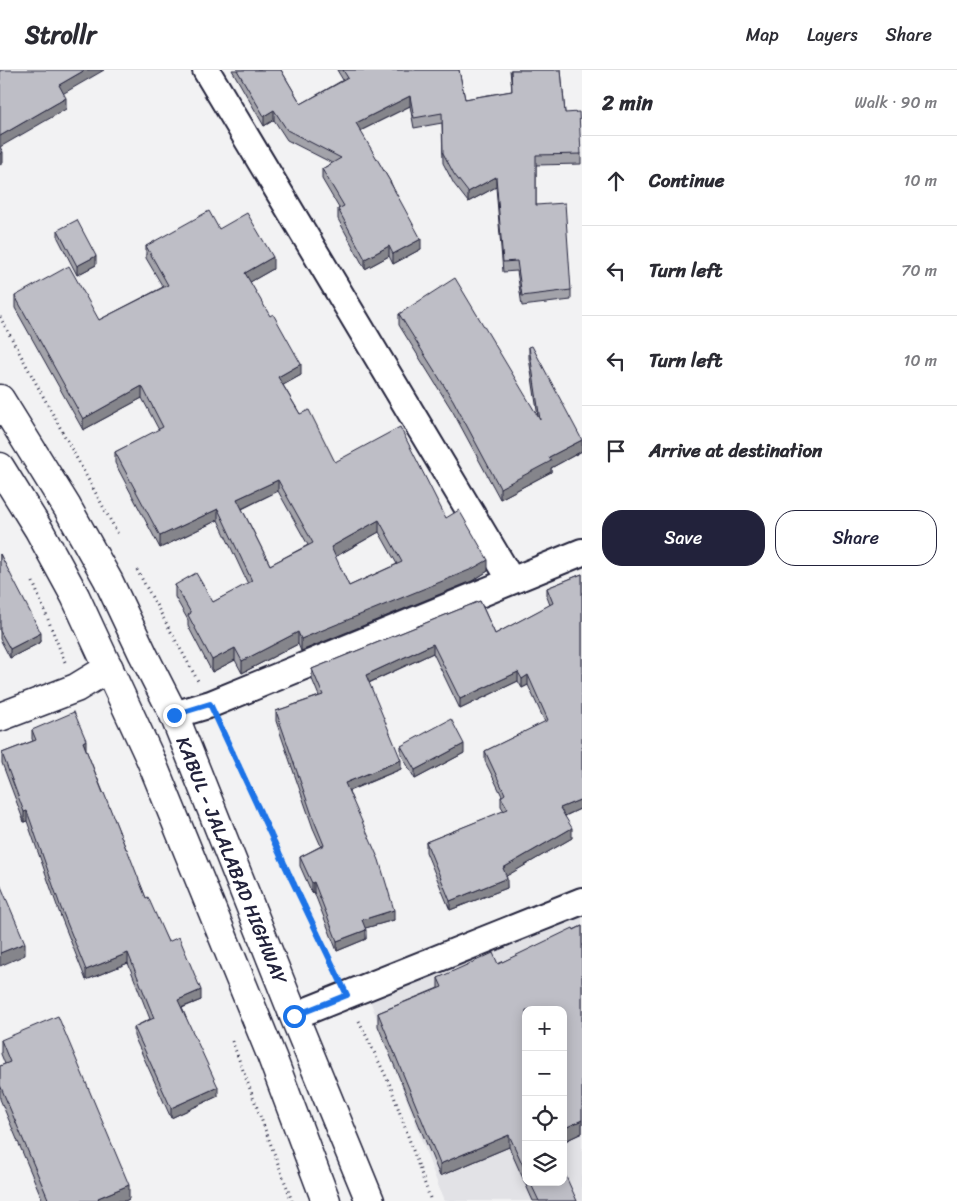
<!DOCTYPE html>
<html lang="en">
<head>
<meta charset="utf-8">
<style>
	body { margin:0; font-family:Sriracha,sans-serif; background:#f7f7f7; color:#2b2b33 }
	.controls { position:absolute; right:15px; bottom:15px; display:grid; overflow:hidden; border-radius:10px; box-shadow:0 2px 12px #0003 }
	.controls button { width:45px; height:45px; display:grid; place-items:center; padding:0; border:0; border-bottom:1px solid #e1e1e2; background:#fff; color:#2b2b33; font:25px sans-serif }
	.stop { position:absolute; width:15px; height:15px; margin:-11px; border:4px solid #1a73e8; border-radius:50%; background:#fff }
	.stop.end { background:#1a73e8; border-color:#fff; box-shadow:0 1px 5px #0008 }
	.list { margin:0; padding:0; list-style:none }
	h2 { display:flex; justify-content:space-between; align-items:center; height:65px; margin:0; padding:0 20px; font-size:21px }
	h2 small { font-size:16px; font-weight:400; color:#7c7c81 }
	.list li { display:grid; grid-template-columns:32px 1fr auto; gap:15px; align-items:center; box-sizing:border-box; height:90px; padding:0 20px; border-top:1px solid #e1e1e2 }
	.list b { display:block; font-size:19px; white-space:nowrap }
	.list em { font-size:16px; font-style:normal; color:#7c7c81 }
	.actions { display:flex; gap:10px; padding:15px 20px }
	.actions a { flex:1; padding:11px 0; border:1px solid #22223b; border-radius:20px; text-align:center; font-size:18px; color:#22223b }
	.actions .main { background:#22223b; color:#fff }
	.icon { flex:none; width:28px; height:28px; fill:none; stroke:currentColor; stroke-width:2; stroke-linecap:round; stroke-linejoin:round }
	.map { position:relative; flex:none; width:582px; height:1131px; overflow:hidden }
	header { display:flex; align-items:center; gap:30px; box-sizing:border-box; height:70px; padding:0 25px; background:#fff; border-bottom:1px solid #e1e1e2 }
	header strong { font-size:24px }
	nav { display:flex; gap:28px; margin-inline-start:auto; font-size:18px }
	main { display:flex }
	aside { flex:1; background:#fff }
	.map>svg:first-child { display:block }
	.built { fill:#e2e2e6; fill-rule:evenodd }
	.lines { fill:none; stroke-linecap:round; stroke-linejoin:round }
	.minor-casing { stroke:#22223b; stroke-width:30 }
	.tertiary-casing { stroke:#22223b; stroke-width:31 }
	.trunk-casing { stroke:#22223b; stroke-width:31 }
	.path { stroke:#22223b; stroke-width:3; stroke-dasharray:1 4; stroke-linecap:butt }
	.minor { stroke:#fff; stroke-width:26 }
	.tertiary { stroke:#fff; stroke-width:28 }
	.trunk { stroke:#fff; stroke-width:28 }
	.wall { fill:#a3a3aa; stroke:#22223b; fill-rule:evenodd }
	.shaded-wall { fill:#85858b; stroke:#22223b }
	.building { fill:#bebec6; stroke:#22223b; fill-rule:evenodd }
	.route { stroke:#1a73e8; stroke-width:6 }
	.labels { text-anchor:middle; stroke-width:4; stroke-linejoin:round; paint-order:stroke }
	.street-label { font-size:19px; fill:#22223b; stroke:#fff }
</style>
</head>
<body>
<header>
<strong>Strollr</strong>
<nav><a>Map</a><a>Layers</a><a>Share</a></nav>
</header>
<main>
<div class="map">
<svg width="582" height="1131" viewBox="0 0 582 1131">
	<rect width="100%" height="100%" fill="#f2f2f3"/>
	<filter id="ink" filterUnits="userSpaceOnUse"><feTurbulence type="fractalNoise" baseFrequency=".02" numOctaves="2"/><feDisplacementMap in="SourceGraphic" scale="10" xChannelSelector="R" yChannelSelector="G"/><feConvolveMatrix kernelMatrix="1 2 1 2 8 2 1 2 1" color-interpolation-filters="sRGB"/></filter>
	<g filter="url(#ink)">
		<path class="built" d="M582,840V1131H444L367,922ZM526,940H563V1112H526Z"/>
		<g class="lines">
			<defs>
				<g id="minor">
					<polyline points="206,0 511,510"/>
					<polyline points="174,645 211,634 582,482"/>
					<polyline points="294,946 582,831"/>
				</g>
				<polyline id="tertiary" points="0,647 76,618 109,598"/>
				<g id="trunk">
					<polyline points="0,329 67,437 108,510 143,584 174,645 294,946 370,1131"/>
					<polyline points="0,397 39,460 75,526 150,688 272,987 326,1131"/>
				</g>
			</defs>
			<use href="#minor" class="minor-casing"/>
			<use href="#tertiary" class="tertiary-casing"/>
			<use href="#trunk" class="trunk-casing"/>
			<g class="path">
				<polyline points="0,247 119,466"/>
				<polyline points="137,500 198,611"/>
				<polyline points="33,512 65,592"/>
				<polyline points="222,659 335,900"/>
				<polyline points="359,951 390,1015 431,1131"/>
				<polyline points="232,971 292,1131"/>
			</g>
			<use href="#minor" class="minor"/>
			<use href="#tertiary" class="tertiary"/>
			<use href="#trunk" class="trunk"/>
		</g>
		<g class="wall">
			<polygon points="232,0 281,0 301,34 343,10 337,0 459,0 465,29 512,21 510,0 561,0 565,43 581,84 581,94 536,95 536,135 571,220 571,230 522,236 517,201 503,202 496,117 468,132 454,114 443,93 442,53 414,58 410,36 360,61 391,113 421,179 393,194 389,186 365,199 338,149 338,139 339,138 322,109 322,99 332,93 287,70 274,50 264,56"/>
			<path d="M219,159L273,199L250,212L301,305L283,315L300,344L335,392L446,448L488,501L472,511L301,581L298,574L242,603L235,590L212,602L188,556V550L175,527V515L213,532L248,514L218,450L160,478L115,393V382L159,360L142,328L83,360L15,238V226L99,250L163,217L146,188V176ZM278,421L308,475L270,495L242,439ZM379,462L397,494L349,516L335,487Z"/>
			<polygon points="58,160 96,195 77,205 58,168"/>
			<polygon points="399,244 538,347 529,288 529,277 582,381 551,398 551,402 500,429 453,342 399,255"/>
			<polygon points="0,484 41,572 10,588 0,569"/>
			<polygon points="582,504 582,738 565,746 572,768 506,806 507,818 450,840 426,782 426,772 504,741 501,736 501,727 502,726 485,691 485,681 545,652 528,615 522,618 518,611 460,639 433,583 369,613 401,699 349,721 394,850 365,858 366,869 337,881 314,822 312,823 300,796 300,787 321,776 313,758 276,651 276,641 319,626 312,609 312,599 480,531 495,564 550,535 547,527 547,518"/>
			<polygon points="32,660 86,680 146,828 168,872 201,930 182,938 218,1026 171,1048 134,966 134,957 150,949 128,893 86,910 61,847 27,751 24,752 2,693 2,683 33,671 32,669"/>
			<polygon points="401,676 464,683 415,709 401,684"/>
			<polygon points="582,856 582,1063 563,1072 526,940 526,1112 563,1112 577,1131 533,1131 509,1077 440,1106 378,956 378,943 438,918 438,908 498,894"/>
			<polygon points="1,970 129,1129 125,1131 43,1131 0,1029 0,996 5,994 1,984"/>
		</g>
		<g class="shaded-wall">
			<polygon points="85,0 104,0 59,26 59,15"/>
			<polygon points="410,26 410,36 356,63 356,53"/>
			<polygon points="66,28 66,39 0,77 0,66"/>
			<polygon points="274,40 274,50 264,56 264,46"/>
			<polygon points="3,82 3,93 0,95 0,84"/>
			<polygon points="496,107 496,117 468,132 468,122"/>
			<polygon points="421,169 421,179 393,194 393,184"/>
			<polygon points="389,176 389,186 365,199 365,189"/>
			<polygon points="96,186 96,195 77,205 77,196"/>
			<polygon points="273,187 273,199 245,215 245,203"/>
			<polygon points="301,294 301,305 278,318 278,307"/>
			<polygon points="142,316 142,328 83,360 83,349"/>
			<polygon points="582,370 582,381 551,398 551,402 500,429 500,418 549,387"/>
			<polygon points="278,410 278,421 237,441 237,429"/>
			<polygon points="218,439 218,450 160,478 160,466"/>
			<polygon points="379,450 379,462 331,489 331,477"/>
			<polygon points="488,490 488,501 472,511 301,581 301,569"/>
			<polygon points="298,562 298,574 242,603 242,591"/>
			<polygon points="41,563 41,572 10,588 10,579"/>
			<polygon points="433,574 433,583 366,614 366,605"/>
			<polygon points="235,578 235,590 212,602 212,590"/>
			<polygon points="518,602 518,611 460,639 460,629"/>
			<polygon points="528,605 528,615 522,618 522,609"/>
			<polygon points="86,670 86,680 83,672"/>
			<polygon points="464,674 464,683 415,709 415,700"/>
			<polygon points="401,690 401,699 345,722 345,713"/>
			<polygon points="582,729 582,738 560,748 560,738"/>
			<polygon points="27,741 27,751 24,752 24,742"/>
			<polygon points="572,758 572,768 503,808 503,798"/>
			<polygon points="507,808 507,818 450,840 450,831"/>
			<polygon points="314,812 314,822 312,823 312,813"/>
			<polygon points="394,840 394,850 362,859 362,850"/>
			<polygon points="366,860 366,869 337,881 337,871"/>
			<polygon points="25,873 25,885 0,896 0,883"/>
			<polygon points="128,883 128,893 86,910 86,900"/>
			<polygon points="201,920 201,930 178,939 178,930"/>
			<polygon points="218,1017 218,1026 171,1048 171,1038"/>
			<polygon points="582,1050 582,1063 563,1072 563,1059"/>
			<polygon points="509,1065 509,1077 440,1106 440,1094"/>
			<polygon points="129,1115 129,1129 125,1131 98,1131 98,1128"/>
		</g>
		<g class="building">
			<polygon points="0,0 85,0 59,15 66,28 0,66"/>
			<polygon points="237,0 281,0 301,34 348,8 343,0 459,0 465,29 512,21 511,0 561,0 565,43 579,42 581,84 536,85 536,135 565,133 571,220 522,226 517,191 503,192 496,107 468,122 454,104 443,83 442,43 414,48 410,26 356,53 391,113 390,112 421,169 393,184 389,176 365,189 338,139 344,136 322,99 341,88 287,60 274,40 264,46"/>
			<polygon points="0,77 3,82 0,84"/>
			<path d="M209,141L219,159L247,143L273,187L245,203L270,246L273,244L301,294L278,307L300,344L309,340L335,392L400,357L446,448L459,440L488,490L472,499L301,569L298,562L242,591L235,578L212,590L188,545L191,543L175,515L196,503L213,532L252,511L218,439L160,466L115,382L163,357L142,316L83,349L15,226L69,196L99,250L168,215L146,176ZM278,410L313,473L270,495L237,429ZM379,450L402,492L349,516L331,477Z"/>
			<polygon points="77,150 96,186 77,196 58,160"/>
			<polygon points="455,208 540,350 529,277 532,276 582,370 549,387 551,391 500,418 453,330 399,244"/>
			<polygon points="0,484 41,563 10,579 0,561"/>
			<polygon points="582,504 582,729 560,738 572,758 503,798 507,808 450,831 426,772 508,739 501,727 505,724 485,681 548,650 528,605 522,609 518,602 460,629 433,574 366,605 401,690 345,713 379,790 394,840 362,850 366,860 337,871 314,812 312,813 300,787 324,775 313,748 276,641 323,625 312,599 480,531 495,564 553,533 547,518"/>
			<polygon points="74,642 86,670 83,672 103,723 104,723 126,779 127,779 146,828 148,827 168,872 179,867 201,920 178,930 218,1017 171,1038 134,957 154,948 128,883 86,900 61,838 27,741 24,742 2,683 36,670 32,660"/>
			<polygon points="451,649 464,674 415,700 401,676"/>
			<polygon points="0,814 25,873 0,883"/>
			<polygon points="582,856 582,1050 563,1059 563,940 526,940 526,1102 509,1065 440,1094 378,943 442,917 438,908 493,883 498,894 573,858 574,860"/>
			<polygon points="58,946 129,1115 98,1128 99,1131 49,1131 0,1015 0,996 10,992 1,970"/>
			<polygon points="563,1100 577,1131 539,1131 530,1112 563,1112"/>
		</g>
	</g>
	<g class="lines" filter="url(#ink)">
		<polyline class="route" points="174,645 210,634 289,804 347,925 294,946"/>
	</g>
	<g class="labels">
		<g class="street-label">
			<text transform="translate(232 790) rotate(68)" y="7">KABUL - JALALABAD HIGHWAY</text>
		</g>
	</g>
</svg>
<div class="controls">
<button>+</button>
<button>−</button>
<button><svg class="icon" aria-label="locate" viewBox="0 0 24 24"><circle cx="12" cy="12" r="6"/><path d="M12 2v4M12 18v4M2 12h4M18 12h4"/></svg></button>
<button><svg class="icon" aria-label="layers" viewBox="0 0 24 24"><path d="M12 4l9 5-9 5-9-5zM3 14l9 5 9-5"/></svg></button>
</div>
<div class="stop" style="left:294px;top:946px"></div>
<div class="stop end" style="left:174px;top:645px"></div>
</div>
<aside>
<h2>2 min<small>Walk · 90 m</small></h2>
<ul class="list">
<li><svg class="icon" aria-label="ahead" viewBox="0 0 24 24"><path d="M12 20V5M6 11l6-6 6 6"/></svg><div><b>Continue</b></div><em>10 m</em></li>
<li><svg class="icon" aria-label="left" viewBox="0 0 24 24"><path d="M17 20v-9H6M10 6l-5 5 5 5"/></svg><div><b>Turn left</b></div><em>70 m</em></li>
<li><svg class="icon" aria-label="left" viewBox="0 0 24 24"><path d="M17 20v-9H6M10 6l-5 5 5 5"/></svg><div><b>Turn left</b></div><em>10 m</em></li>
<li><svg class="icon" aria-label="arrive" viewBox="0 0 24 24"><path d="M6 21V4h12l-3 4 3 4H6"/></svg><div><b>Arrive at destination</b></div></li>
</ul>
<div class="actions"><a class="main">Save</a><a>Share</a></div>
</aside>
</main>
</body>
</html>
